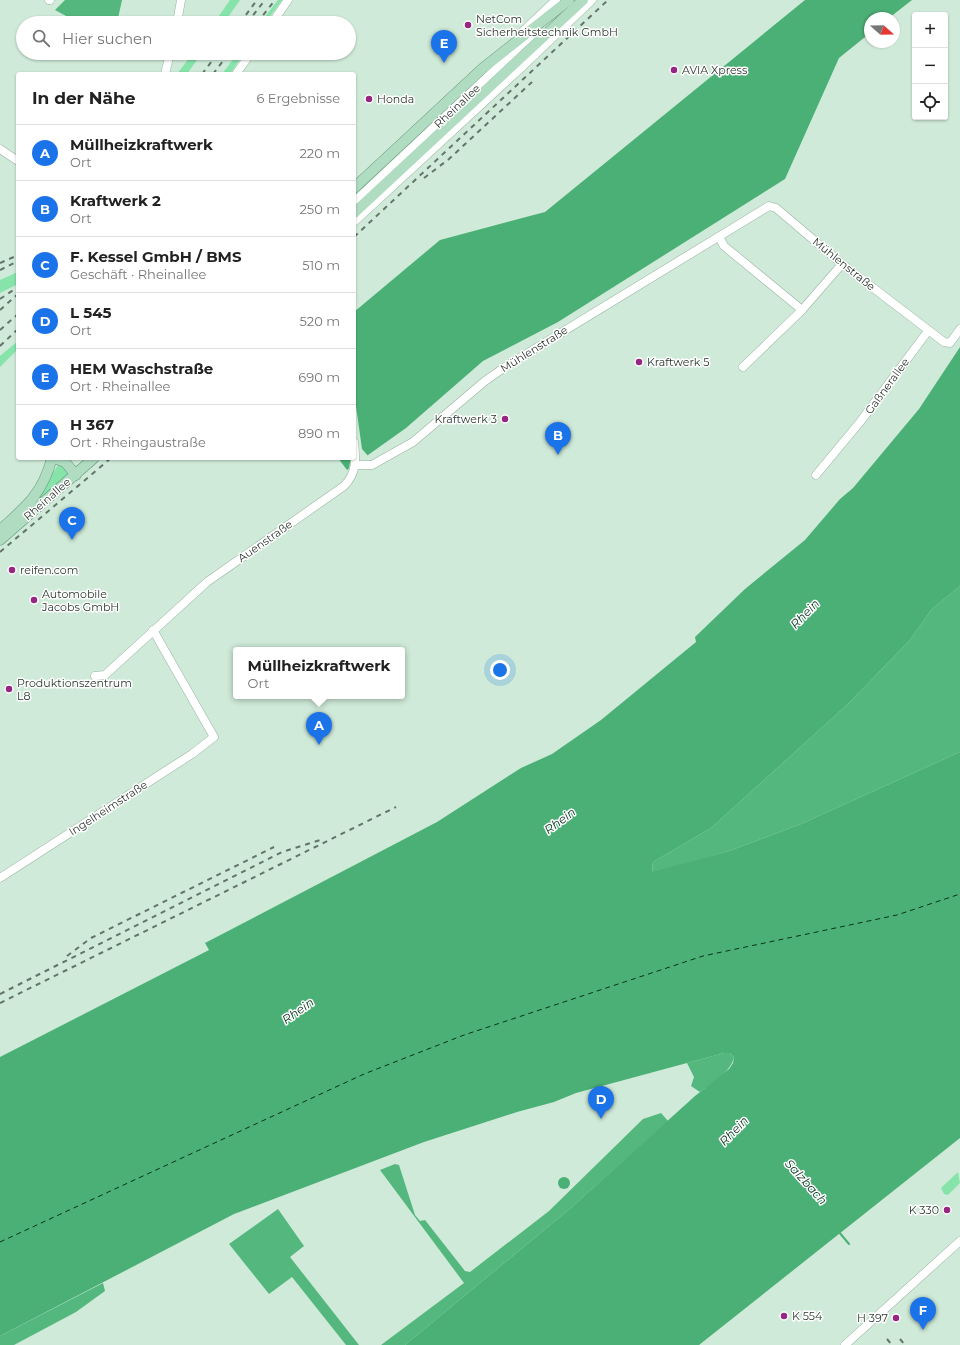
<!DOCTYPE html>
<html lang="de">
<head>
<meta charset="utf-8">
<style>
	body { margin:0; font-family:Montserrat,sans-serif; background:#f2f2f2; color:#222 }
	.controls { position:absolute; right:12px; top:12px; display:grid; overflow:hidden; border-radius:4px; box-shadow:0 1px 3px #0004 }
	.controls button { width:36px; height:36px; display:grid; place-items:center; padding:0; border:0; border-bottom:1px solid #e0e0e0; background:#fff; color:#222; font:20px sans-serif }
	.compass { position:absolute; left:864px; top:12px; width:36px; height:36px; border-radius:50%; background:#fff; box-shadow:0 1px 3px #0004; rotate:110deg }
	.you { position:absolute; left:500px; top:670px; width:14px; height:14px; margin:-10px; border:3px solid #fff; border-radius:50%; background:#1a73e8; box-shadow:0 0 0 6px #1a73e833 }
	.badge { display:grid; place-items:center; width:26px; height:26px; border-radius:50%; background:#1a73e8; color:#fff; font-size:13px; font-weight:700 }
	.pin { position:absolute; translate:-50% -33px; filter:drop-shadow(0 1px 2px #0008) }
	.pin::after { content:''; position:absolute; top:21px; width:14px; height:12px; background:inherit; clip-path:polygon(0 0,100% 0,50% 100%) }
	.popup { position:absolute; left:233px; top:647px; width:172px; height:52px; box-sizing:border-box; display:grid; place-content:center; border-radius:4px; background:#fff; filter:drop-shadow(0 1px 3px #0005); font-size:13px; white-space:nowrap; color:#767676 }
	.popup b { font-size:15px; color:#222 }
	.popup::after { content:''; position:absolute; left:50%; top:100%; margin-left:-8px; border:8px solid transparent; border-top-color:#fff }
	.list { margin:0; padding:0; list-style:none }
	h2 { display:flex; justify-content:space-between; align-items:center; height:52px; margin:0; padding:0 16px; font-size:17px }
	h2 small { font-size:13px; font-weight:400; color:#767676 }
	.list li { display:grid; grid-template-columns:26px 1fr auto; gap:12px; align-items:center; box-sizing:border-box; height:56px; padding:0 16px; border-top:1px solid #e0e0e0 }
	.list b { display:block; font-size:15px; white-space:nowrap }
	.list p { margin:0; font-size:13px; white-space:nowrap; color:#767676 }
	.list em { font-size:13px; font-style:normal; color:#767676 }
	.icon { flex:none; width:22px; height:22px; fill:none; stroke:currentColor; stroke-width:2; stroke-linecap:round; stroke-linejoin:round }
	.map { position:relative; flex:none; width:960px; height:1345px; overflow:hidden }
	.search { position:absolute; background:#fff; box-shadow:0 1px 3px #0004; left:16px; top:16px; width:340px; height:44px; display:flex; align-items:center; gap:10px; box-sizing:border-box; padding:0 14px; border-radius:22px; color:#767676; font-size:15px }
	.panel { position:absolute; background:#fff; box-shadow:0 1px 3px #0004; left:16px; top:72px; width:340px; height:388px; border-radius:4px }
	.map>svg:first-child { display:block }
	.green { fill:#86e3aa }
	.forest { fill:#54b87e }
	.water { fill:#4bb076 }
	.pier { fill:#cfead8 }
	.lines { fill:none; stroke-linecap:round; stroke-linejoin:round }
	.stream { stroke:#4bb076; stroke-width:2 }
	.ferry { stroke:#06331c; stroke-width:1; stroke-dasharray:5 4; stroke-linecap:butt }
	.minor-casing { stroke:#99b2a1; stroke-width:9 }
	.major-casing { stroke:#5f9373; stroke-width:11 }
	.minor { stroke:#fff; stroke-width:8 }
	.major { stroke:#b0dcc1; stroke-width:10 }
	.rail { stroke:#637469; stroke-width:2; stroke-dasharray:5 5; stroke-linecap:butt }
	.poi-dot { fill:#972583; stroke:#fff; stroke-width:1.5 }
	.labels { text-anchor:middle; stroke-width:3; stroke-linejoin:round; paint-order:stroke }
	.poi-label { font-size:11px; fill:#2c3730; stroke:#fff; text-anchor:start }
	.street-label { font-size:11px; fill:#2c3730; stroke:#fff }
	.water-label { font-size:12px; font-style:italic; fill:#06331c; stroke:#fff }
</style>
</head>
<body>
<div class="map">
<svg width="960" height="1345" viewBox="0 0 960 1345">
	<rect width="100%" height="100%" fill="#cfead8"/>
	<g class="green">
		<polygon points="230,0 240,0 224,23 214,23"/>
		<polygon points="278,0 282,0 265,23 260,23"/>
		<polygon points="524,38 354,196 354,193 499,57"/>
		<polygon points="193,53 202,53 187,74 177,74"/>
		<polygon points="238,53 244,53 230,74 222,74"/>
		<polygon points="18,272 18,284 0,293 0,280"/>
		<polygon points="18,341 18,349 0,367 0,356"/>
		<polygon points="58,465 60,465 70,474 31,507"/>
		<polygon points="958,1172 960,1183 948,1195 944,1194 941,1188"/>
	</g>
	<g class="forest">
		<polygon points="65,0 122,0 117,23 79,23 55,10"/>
		<polygon points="960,586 960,752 801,824 729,851 652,873 653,862 711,828 849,703 909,641 932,609"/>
		<path d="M724,1053H730L734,1057C731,1072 712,1083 700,1092L691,1086L694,1077L687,1063Z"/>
		<polygon points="661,1113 668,1121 572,1207 405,1345 381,1345 464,1283 380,1170 395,1164 399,1165 415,1215 420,1221 425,1220 465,1271 470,1272 549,1211 643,1119"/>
		<polygon points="278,1209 304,1246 290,1257 359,1345 346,1345 292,1277 269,1294 229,1244"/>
		<polygon points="103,1283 105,1291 76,1312 14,1345 0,1345 0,1336"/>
	</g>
	<g class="water">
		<polygon points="805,0 912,0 889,18 870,18 870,33 839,58 785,179 558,322 483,361 406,428 347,470 338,458 354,458 354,312 440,240 545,212"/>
		<polygon points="960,347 960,586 932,609 909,641 849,703 711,828 653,862 652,872 729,851 801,824 960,752 960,1138 699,1345 405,1345 572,1207 695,1096 729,1069 733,1063 734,1057 730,1053 724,1053 576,1093 554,1102 517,1112 424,1142 234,1214 0,1336 0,1057 209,950 205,943 437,822 521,768 552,754 601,720 696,642 695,637 745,589 805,540 840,499 853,488 919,409"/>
		<circle cx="564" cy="1183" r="6"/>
	</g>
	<polygon class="pier" points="354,392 362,449 369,457 348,472 351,458 354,458"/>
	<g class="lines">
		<polyline class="stream" points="839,1232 849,1244"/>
		<polyline class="ferry" points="0,1242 364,1074 464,1035 703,956 897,915 960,894"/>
		<defs>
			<g id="minor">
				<polyline points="49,0 50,0"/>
				<polyline points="177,23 181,0"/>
				<polyline points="272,23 288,0"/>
				<polyline points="520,34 556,0"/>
				<polyline points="165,74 170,53"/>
				<polyline points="236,74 251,53"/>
				<polyline points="0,149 18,161"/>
				<polyline points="354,202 534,33"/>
				<polyline points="354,222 522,67 592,0"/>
				<polyline points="719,237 724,246 802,310"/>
				<polyline points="743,367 802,310 842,264"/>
				<polyline points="355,465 372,465 413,442 485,381 505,367 769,206 776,208 842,264 944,342 950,343 960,329"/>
				<polyline points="816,475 860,422 928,331"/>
				<path d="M95,676L105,675L207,582L344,486C357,473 356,459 354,442"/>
				<polyline points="0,878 192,754 214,737 153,630"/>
				<polyline points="845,1345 960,1241"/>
			</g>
			<g id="major">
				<polyline points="354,188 483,68 569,0"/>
				<polyline points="354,213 583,0"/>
				<polyline points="54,458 65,462 76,475"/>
				<path d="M0,530C26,507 43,493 52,458"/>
				<polyline points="0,540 94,458"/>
			</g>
		</defs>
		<use href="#minor" class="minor-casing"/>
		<use href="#major" class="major-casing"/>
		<use href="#minor" class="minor"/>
		<use href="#major" class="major"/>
		<g class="rail">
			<polyline points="240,23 257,0"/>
			<polyline points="247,23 265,0"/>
			<polyline points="257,23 275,0"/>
			<polyline points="202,74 218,53"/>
			<polyline points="213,74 229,53"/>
			<polyline points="424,178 449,159 532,82"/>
			<polyline points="354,237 608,0"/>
			<polyline points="0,263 16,256"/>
			<polyline points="0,270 18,261"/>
			<polyline points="0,299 18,287"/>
			<polyline points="0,310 18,294"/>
			<polyline points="0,330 18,314"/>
			<polyline points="0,346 18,329"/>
			<polyline points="0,552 111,458"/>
			<polyline points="67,956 91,938 274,847"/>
			<polyline points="0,994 282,852 320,840"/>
			<polyline points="0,1003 396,807"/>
			<polyline points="887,1339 892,1345"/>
			<polyline points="900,1339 905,1345"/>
		</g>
	</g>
	<g class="poi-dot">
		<circle cx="468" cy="25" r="4"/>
		<circle cx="674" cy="70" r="4"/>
		<circle cx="369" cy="99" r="4"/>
		<circle cx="639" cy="362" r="4"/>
		<circle cx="505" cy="419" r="4"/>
		<circle cx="12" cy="570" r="4"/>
		<circle cx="34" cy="600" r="4"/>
		<circle cx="9" cy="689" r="4"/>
		<circle cx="947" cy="1210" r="4"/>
		<circle cx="784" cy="1316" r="4"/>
		<circle cx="896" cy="1318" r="4"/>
	</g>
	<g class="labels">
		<g class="poi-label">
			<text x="476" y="23">NetCom<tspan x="476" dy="13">Sicherheitstechnik GmbH</tspan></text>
			<text x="682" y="74">AVIA Xpress</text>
			<text x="377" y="103">Honda</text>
			<text x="647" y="366">Kraftwerk 5</text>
			<text x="497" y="423" text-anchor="end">Kraftwerk 3</text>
			<text x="20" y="574">reifen.com</text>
			<text x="42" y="598">Automobile<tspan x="42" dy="13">Jacobs GmbH</tspan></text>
			<text x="17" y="687">Produktionszentrum<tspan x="17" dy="13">L8</tspan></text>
			<text x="939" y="1214" text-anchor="end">K 330</text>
			<text x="792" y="1320">K 554</text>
			<text x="888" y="1322" text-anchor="end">H 397</text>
		</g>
		<g class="street-label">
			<text transform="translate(457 106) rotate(-43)" y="4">Rheinallee</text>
			<text transform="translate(844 264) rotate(39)" y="4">Mühlenstraße</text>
			<text transform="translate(534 349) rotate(-32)" y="4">Mühlenstraße</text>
			<text transform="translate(887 386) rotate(-54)" y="4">Gaßnerallee</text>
			<text transform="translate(47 499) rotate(-41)" y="4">Rheinallee</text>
			<text transform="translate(265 541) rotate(-35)" y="4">Auenstraße</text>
			<text transform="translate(108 808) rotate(-33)" y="4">Ingelheimstraße</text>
		</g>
		<g class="water-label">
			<text transform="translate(805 614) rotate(-46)" y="4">Rhein</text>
			<text transform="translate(560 821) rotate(-37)" y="4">Rhein</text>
			<text transform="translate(298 1011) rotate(-35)" y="4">Rhein</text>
			<text transform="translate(734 1131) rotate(-46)" y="4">Rhein</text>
			<text transform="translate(806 1182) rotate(48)" y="4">Salzbach</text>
		</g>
	</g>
</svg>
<div class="controls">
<button>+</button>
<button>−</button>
<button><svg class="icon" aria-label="locate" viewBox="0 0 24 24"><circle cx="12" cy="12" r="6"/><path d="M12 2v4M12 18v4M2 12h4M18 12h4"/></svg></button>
</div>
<svg class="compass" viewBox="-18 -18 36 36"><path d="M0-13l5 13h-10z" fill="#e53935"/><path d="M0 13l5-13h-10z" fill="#767676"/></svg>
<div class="you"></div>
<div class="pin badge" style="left:319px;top:745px">A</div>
<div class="popup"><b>Müllheizkraftwerk</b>Ort</div>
<div class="pin badge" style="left:558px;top:455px">B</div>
<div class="pin badge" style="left:72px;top:540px">C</div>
<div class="pin badge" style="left:601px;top:1119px">D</div>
<div class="pin badge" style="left:444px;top:63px">E</div>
<div class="pin badge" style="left:923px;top:1330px">F</div>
<div class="search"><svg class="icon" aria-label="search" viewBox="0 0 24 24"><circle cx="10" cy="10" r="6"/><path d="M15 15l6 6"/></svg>Hier suchen</div>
<section class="panel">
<h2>In der Nähe<small>6 Ergebnisse</small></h2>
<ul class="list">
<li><span class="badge">A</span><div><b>Müllheizkraftwerk</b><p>Ort</p></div><em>220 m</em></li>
<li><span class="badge">B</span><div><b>Kraftwerk 2</b><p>Ort</p></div><em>250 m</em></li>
<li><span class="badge">C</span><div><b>F. Kessel GmbH / BMS</b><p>Geschäft · Rheinallee</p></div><em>510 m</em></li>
<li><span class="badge">D</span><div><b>L 545</b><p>Ort</p></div><em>520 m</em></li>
<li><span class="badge">E</span><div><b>HEM Waschstraße</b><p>Ort · Rheinallee</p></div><em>690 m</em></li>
<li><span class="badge">F</span><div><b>H 367</b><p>Ort · Rheingaustraße</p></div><em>890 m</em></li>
</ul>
</section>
</div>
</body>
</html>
